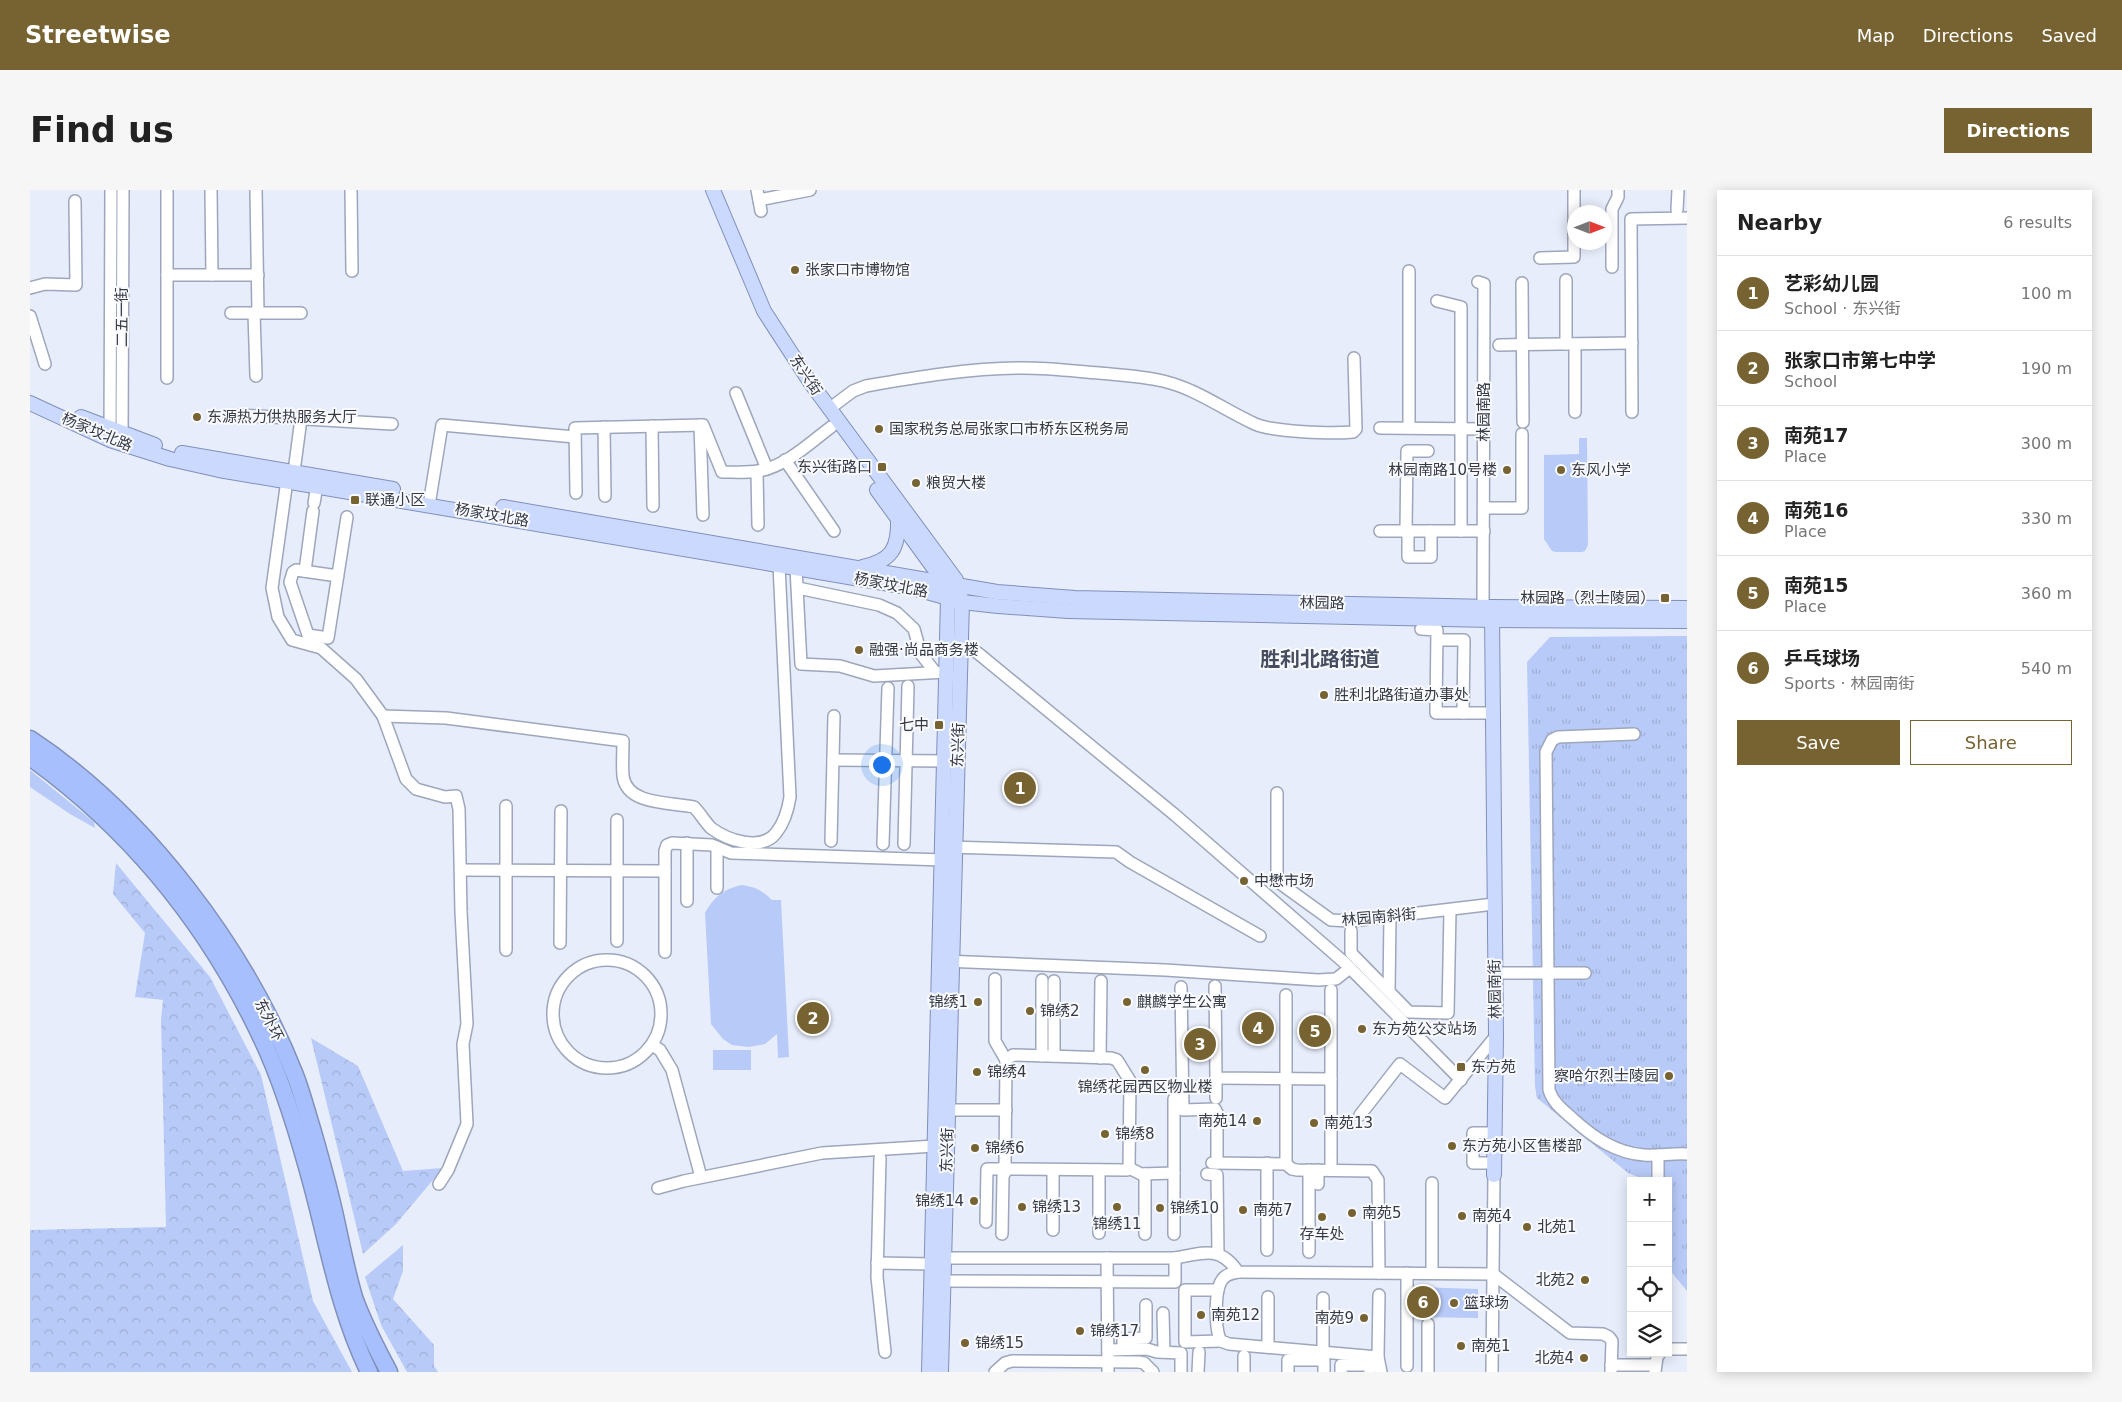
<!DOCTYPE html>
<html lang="en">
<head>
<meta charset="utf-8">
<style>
	body { margin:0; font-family:"DejaVu Sans","Noto Sans SC",sans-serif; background:#f6f6f6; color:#222 }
	.controls { position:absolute; right:15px; bottom:15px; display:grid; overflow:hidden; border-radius:0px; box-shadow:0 2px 12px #0003 }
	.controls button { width:45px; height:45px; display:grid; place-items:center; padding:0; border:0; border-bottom:1px solid #e0e0e0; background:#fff; color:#222; font:25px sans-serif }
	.compass { position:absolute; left:1537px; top:15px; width:45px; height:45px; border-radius:50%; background:#fff; box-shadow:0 2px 12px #0003; rotate:90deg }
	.you { position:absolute; left:851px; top:574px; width:18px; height:18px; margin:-12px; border:4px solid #fff; border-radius:50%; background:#1a73e8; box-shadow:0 0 0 8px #1a73e833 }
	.badge { display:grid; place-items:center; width:32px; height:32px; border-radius:50%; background:#776332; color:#fff; font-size:16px; font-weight:700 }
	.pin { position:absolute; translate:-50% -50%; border:2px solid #fff; box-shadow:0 1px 5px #0006 }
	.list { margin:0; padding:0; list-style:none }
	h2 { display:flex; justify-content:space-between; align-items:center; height:65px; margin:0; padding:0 20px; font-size:21px }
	h2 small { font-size:16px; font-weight:400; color:#767676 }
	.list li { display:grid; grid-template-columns:32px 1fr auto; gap:15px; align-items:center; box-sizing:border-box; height:75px; padding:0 20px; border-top:1px solid #e0e0e0 }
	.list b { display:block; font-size:19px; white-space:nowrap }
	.list p { margin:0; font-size:16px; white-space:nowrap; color:#767676 }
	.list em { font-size:16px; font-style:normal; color:#767676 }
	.actions { display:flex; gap:10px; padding:15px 20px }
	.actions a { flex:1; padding:11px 0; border:1px solid #776332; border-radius:0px; text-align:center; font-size:18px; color:#776332 }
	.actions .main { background:#776332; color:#fff }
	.icon { flex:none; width:28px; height:28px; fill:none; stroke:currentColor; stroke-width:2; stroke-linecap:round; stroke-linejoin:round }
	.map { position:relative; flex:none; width:1657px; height:1182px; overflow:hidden; border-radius:0px }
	header { display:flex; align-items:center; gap:30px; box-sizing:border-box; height:70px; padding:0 25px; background:#776332; color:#fff }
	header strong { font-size:24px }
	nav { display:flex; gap:28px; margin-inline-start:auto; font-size:18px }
	.intro { display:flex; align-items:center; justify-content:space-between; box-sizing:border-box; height:120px; padding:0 30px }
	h1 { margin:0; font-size:35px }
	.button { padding:12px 22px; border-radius:0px; background:#776332; color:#fff; font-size:18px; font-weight:700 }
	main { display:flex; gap:30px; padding:0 30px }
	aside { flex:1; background:#fff; border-radius:0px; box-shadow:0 2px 12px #0003 }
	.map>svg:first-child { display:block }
	.grass { fill:#b8caf7 }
	.forest { fill:url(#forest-crowns) }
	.park { fill:url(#park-tufts) }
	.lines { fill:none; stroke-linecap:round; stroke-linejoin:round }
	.minor-casing { stroke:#9da6bb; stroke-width:14 }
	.major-casing { stroke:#8090bb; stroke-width:16 }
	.highway-casing { stroke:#8090bb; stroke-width:19 }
	.minor { stroke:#fff; stroke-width:11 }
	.major { stroke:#cad9fd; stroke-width:14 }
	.highway { stroke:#a7bffc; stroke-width:16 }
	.poi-dot { fill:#776332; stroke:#f8faff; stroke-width:2 }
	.labels { text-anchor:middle; stroke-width:4; stroke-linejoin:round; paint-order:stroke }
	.poi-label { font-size:15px; fill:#373a43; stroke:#f8faff; text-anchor:start }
	.street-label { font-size:15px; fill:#373a43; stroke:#f8faff }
	.district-label { font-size:20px; font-weight:bold; fill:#454d5f; stroke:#f8faff }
</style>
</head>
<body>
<header>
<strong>Streetwise</strong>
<nav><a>Map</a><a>Directions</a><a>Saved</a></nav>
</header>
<div class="intro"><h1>Find us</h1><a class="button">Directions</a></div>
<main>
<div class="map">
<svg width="1657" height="1182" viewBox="0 0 1657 1182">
	<defs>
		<pattern id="forest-crowns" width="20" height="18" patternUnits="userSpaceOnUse" patternTransform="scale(1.25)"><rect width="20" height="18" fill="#b8caf7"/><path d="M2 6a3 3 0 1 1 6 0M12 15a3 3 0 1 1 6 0" fill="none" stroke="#9faed5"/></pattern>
		<pattern id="park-tufts" width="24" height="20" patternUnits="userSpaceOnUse" patternTransform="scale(1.25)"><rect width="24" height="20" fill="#b8caf7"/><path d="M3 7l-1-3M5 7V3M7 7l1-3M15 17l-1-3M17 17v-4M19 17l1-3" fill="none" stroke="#9faed5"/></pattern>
	</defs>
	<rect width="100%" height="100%" fill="#e7edfb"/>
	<g class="grass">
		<polygon points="1549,248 1557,248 1558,355 1555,361 1552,362 1526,362 1522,361 1514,349 1514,265 1549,264"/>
		<polygon points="0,580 64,632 65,638 40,624 0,597"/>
		<path d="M712,695C725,697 732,700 742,710H751L759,867L748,868L747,844L735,854L719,857L702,855L693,849L681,834L675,723C684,707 693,699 712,695Z"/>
		<rect x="683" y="860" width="38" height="20"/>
		<polygon points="1386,1097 1448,1099 1448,1128 1385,1127"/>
	</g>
	<g class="forest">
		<polygon points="86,673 180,787 231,885 283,1111 322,1182 0,1182 0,1040 136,1037 131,830 133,810 105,807 115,743 83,704"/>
		<polygon points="281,848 328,876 373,981 413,978 366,1034 333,1064"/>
		<polygon points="373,1055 373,1081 363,1109 404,1155 404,1176 408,1182 377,1182 351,1135 335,1087"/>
	</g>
	<polygon class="park" points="1657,446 1657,1101 1638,1078 1638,991 1618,991 1598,983 1507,908 1505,896 1497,472 1520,447"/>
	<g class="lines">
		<defs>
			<g id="minor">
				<polyline points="137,0 137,188"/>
				<polyline points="181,0 182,85"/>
				<polyline points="226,0 228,123"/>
				<polyline points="321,0 322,81"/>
				<polyline points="727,0 731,21"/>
				<polyline points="729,10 780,0"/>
				<polyline points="1647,20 1648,0"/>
				<polyline points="1510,68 1544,67 1544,0"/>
				<polyline points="1582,77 1582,19 1588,7 1588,0"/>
				<polyline points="1379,81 1379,238"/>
				<polyline points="137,85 228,85"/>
				<polyline points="1448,92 1454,94 1453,417"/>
				<polyline points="1492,93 1493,232"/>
				<polyline points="0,98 15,94 46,95 45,11"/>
				<polyline points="1407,111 1431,117 1431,239"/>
				<polyline points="201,123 271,123"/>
				<polyline points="224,123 226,186"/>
				<polyline points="0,126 15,174"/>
				<polyline points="1536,154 1536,90"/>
				<polyline points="1545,154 1545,222"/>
				<polyline points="1469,155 1602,153"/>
				<polyline points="706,203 737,279"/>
				<path d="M799,219L823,201L836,196C887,187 941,178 993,178C1019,178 1044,181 1069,183C1090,185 1112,186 1133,191C1167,199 1194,220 1225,234C1243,242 1302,244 1323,242L1326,239L1324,168"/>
				<polyline points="1602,222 1601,29 1657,28"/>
				<polyline points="209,225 362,234"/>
				<polyline points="670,235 673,325"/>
				<polyline points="622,236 623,316"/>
				<polyline points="574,237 575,306"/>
				<polyline points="1350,238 1454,239"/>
				<polyline points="80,246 81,0"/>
				<polyline points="92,250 93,0"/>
				<polyline points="755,270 804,341"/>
				<polyline points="727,282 728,335"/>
				<polyline points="258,283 242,398 248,427 262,450 291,458 326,489 353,526 376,589 386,599 415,607 426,606 429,619 431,722 437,834 433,854 437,934 418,980 409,994"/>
				<polyline points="263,289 271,229"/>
				<path d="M546,303L545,238L673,235L692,282C704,282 717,283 728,281C755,277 780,253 801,237"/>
				<polyline points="284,313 288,290"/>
				<polyline points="399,315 412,235 545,247"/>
				<polyline points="1454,318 1492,318 1492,244"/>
				<polyline points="1350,341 1454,341"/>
				<polyline points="1376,341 1377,261 1398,261"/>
				<polyline points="1378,341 1378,367 1401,367 1401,341"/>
				<polyline points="1431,341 1431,244"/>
				<polyline points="766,378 771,474 810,476 844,486 916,482"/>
				<polyline points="275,381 283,321"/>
				<polyline points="308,386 266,380 263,382 260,392 278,445 298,448 317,327"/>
				<polyline points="768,398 849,415 867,423 884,439 891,464 905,482"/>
				<polyline points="1391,439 1407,440 1406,523 1433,523"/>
				<polyline points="1412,450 1434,450 1433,523 1462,523"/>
				<polyline points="931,458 942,459 949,464 1145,625 1316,774 1431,890"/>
				<path d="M353,526L416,528L593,551C593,562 592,575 593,586C597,616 642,612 664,617C670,623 675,632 681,638C697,650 731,662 746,643C754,633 758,620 760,607L749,375"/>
				<path d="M1604,544L1528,547L1522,550L1516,562L1519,900C1523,913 1533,920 1543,929C1564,948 1586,963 1614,965C1628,966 1643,963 1657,964"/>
				<polyline points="803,570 915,571"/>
				<polyline points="1247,603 1247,691 1301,730 1321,731 1464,714"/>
				<polyline points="476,616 476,760"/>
				<polyline points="587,630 587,751"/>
				<polyline points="801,651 804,526"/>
				<polyline points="853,654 858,498"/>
				<polyline points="874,654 878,496"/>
				<polyline points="917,657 1086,662 1100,672 1230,746"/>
				<polyline points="431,680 635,681"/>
				<polyline points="687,698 687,658"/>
				<polyline points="657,711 657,653"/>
				<polyline points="1321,741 1321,763 1379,822 1418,823 1420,720"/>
				<polyline points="530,753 531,621"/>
				<polyline points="635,762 635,661 637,655 642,653 682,655 701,663 913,670"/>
				<circle cx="577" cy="824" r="54"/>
				<polyline points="914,771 1135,780 1288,790 1306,789 1320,778"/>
				<polyline points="1465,783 1555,783"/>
				<polyline points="965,789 965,851 976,870"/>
				<polyline points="1024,791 1024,866"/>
				<polyline points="1185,796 1186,888 1301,889"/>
				<polyline points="1151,797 1153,920 1185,919 1187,923 1187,973"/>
				<polyline points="1301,800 1301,980"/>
				<polyline points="1359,801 1360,727"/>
				<polyline points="622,855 630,860 642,880 671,987"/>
				<polygon points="983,865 1081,868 1087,870 1100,891 1099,978 1097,980 977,979 975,977 976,870"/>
				<polyline points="1012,866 1012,790"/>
				<polyline points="1070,868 1071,791"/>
				<polyline points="1186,888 1186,908"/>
				<polyline points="1144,909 1144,1044"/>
				<polyline points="918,920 976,920"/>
				<polyline points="1330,925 1370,874 1415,908 1466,846"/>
				<polyline points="1628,965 1628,991"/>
				<polyline points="850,968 847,1087 855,1162"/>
				<polyline points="1182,973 1256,974 1262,979 1267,980 1342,981 1348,990 1349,1083"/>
				<polyline points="1237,973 1237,1060"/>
				<polyline points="1464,973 1443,973 1443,943 1465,943"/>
				<polyline points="1256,974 1256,805"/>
				<polyline points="1099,978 1111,984 1144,983"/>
				<polyline points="1023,980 1023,1040"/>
				<polyline points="1069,980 1069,1043"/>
				<polyline points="1279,980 1279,1062"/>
				<polyline points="1115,984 1115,1044"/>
				<polyline points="1177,984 1187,985 1188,1064"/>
				<polyline points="1402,993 1402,1083"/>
				<polyline points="1288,994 1288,980"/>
				<polyline points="628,998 654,991 792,963 905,956"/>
				<polyline points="956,1032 957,979 969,979 975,977"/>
				<polyline points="972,1044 973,986 977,979"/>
				<polyline points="1077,1068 1078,1182"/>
				<path d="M1145,1068C1174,1063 1190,1055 1208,1082L1463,1084L1540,1143L1573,1144L1579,1147L1582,1151L1581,1182"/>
				<polyline points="847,1073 902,1074"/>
				<path d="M1208,1082C1202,1083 1196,1084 1192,1090C1184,1101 1185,1141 1191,1151L1199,1154L1348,1167L1351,1182"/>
				<polyline points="913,1091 1145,1092 1145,1068 914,1068"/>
				<polyline points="1188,1100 1155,1100 1155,1152 1191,1151"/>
				<polyline points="1238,1107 1238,1157"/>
				<polyline points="1293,1108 1293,1162"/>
				<polyline points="1133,1123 1134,1162"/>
				<polyline points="1398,1134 1398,1182"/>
				<polyline points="1093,1159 1093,1149 1116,1148 1116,1115"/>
				<polyline points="1638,1159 1657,1159"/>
				<polyline points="1078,1160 1117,1159 1127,1162 1151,1163 1151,1182"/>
				<polyline points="1214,1166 1214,1182"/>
				<polyline points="1348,1167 1349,1105"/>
				<polyline points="1581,1175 1625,1175"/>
				<polyline points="1377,1176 1377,1083"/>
				<polyline points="965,1182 975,1173 982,1171 1109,1172 1114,1173 1123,1182"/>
				<polyline points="1168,1182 1169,1162"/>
				<polyline points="1258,1182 1258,1170 1294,1170 1294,1182"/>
				<polyline points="1311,1182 1311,1175 1340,1175 1340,1182"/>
				<polyline points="1462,1182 1464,985"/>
				<polyline points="1625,1182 1627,1167 1630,1163"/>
			</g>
			<g id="major">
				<polyline points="683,0 734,121 780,192 926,390 932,412 911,1182"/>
				<polyline points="0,213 80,250 140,269 189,280 883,398 932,412 968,416 1038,421 1461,430 1657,431"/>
				<polyline points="51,227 125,255"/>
				<polyline points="152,263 363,299"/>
				<polyline points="847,300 911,388 918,408 899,1182"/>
				<polyline points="473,317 967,402 1045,408 1462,417 1657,418"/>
				<path d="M832,377C862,371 869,358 868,328"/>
				<polyline points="1462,423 1466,846 1464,985"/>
			</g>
			<g id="highway">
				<path d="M0,549C114,624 215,758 265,885C272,903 277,923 283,942C291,970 299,998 305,1026C311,1053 316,1080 324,1107C333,1133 346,1157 359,1182"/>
				<path d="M0,567C103,641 178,734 232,849C251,889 265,934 277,977C297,1046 307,1117 339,1182"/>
			</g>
		</defs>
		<use href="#minor" class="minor-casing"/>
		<use href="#major" class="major-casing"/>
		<use href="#highway" class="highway-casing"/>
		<use href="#minor" class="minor"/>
		<use href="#major" class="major"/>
		<use href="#highway" class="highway"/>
	</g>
	<g class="poi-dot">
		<circle cx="765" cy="80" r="5"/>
		<circle cx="167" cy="227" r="5"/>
		<circle cx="849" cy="239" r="5"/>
		<rect x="847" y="272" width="10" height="10" rx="2.5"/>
		<circle cx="1477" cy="280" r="5"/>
		<circle cx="1531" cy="280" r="5"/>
		<circle cx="886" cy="293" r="5"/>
		<rect x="320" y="305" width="10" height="10" rx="2.5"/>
		<rect x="1630" y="403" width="10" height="10" rx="2.5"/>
		<circle cx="829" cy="460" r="5"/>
		<circle cx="1294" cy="505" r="5"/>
		<rect x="904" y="530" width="10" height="10" rx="2.5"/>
		<circle cx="1214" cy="691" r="5"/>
		<circle cx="948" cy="812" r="5"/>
		<circle cx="1097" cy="812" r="5"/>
		<circle cx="1000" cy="821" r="5"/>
		<circle cx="1332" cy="839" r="5"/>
		<rect x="1426" y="872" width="10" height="10" rx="2.5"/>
		<circle cx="1115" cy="880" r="5"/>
		<circle cx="947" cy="882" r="5"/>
		<circle cx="1639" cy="886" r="5"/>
		<circle cx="1227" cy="931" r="5"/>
		<circle cx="1284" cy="933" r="5"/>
		<circle cx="1075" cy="944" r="5"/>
		<circle cx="1422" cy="956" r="5"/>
		<circle cx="945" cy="958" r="5"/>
		<circle cx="944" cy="1011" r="5"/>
		<circle cx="992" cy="1017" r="5"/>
		<circle cx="1087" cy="1017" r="5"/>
		<circle cx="1130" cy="1018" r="5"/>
		<circle cx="1213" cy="1020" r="5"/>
		<circle cx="1322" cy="1023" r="5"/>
		<circle cx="1432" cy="1026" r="5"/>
		<circle cx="1292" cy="1027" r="5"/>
		<circle cx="1497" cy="1037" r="5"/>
		<circle cx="1555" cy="1090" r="5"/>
		<circle cx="1424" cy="1113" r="5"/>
		<circle cx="1171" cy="1125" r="5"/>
		<circle cx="1334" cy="1128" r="5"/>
		<circle cx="1050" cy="1141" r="5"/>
		<circle cx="935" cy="1153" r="5"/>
		<circle cx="1431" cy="1156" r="5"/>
		<circle cx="1554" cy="1168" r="5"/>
	</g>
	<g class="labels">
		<g class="poi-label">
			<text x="775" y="85">张家口市博物馆</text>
			<text x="177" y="232">东源热力供热服务大厅</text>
			<text x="859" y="244">国家税务总局张家口市桥东区税务局</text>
			<text x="842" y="282" text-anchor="end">东兴街路口</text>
			<text x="1467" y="285" text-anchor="end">林园南路10号楼</text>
			<text x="1541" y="285">东风小学</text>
			<text x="896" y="298">粮贸大楼</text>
			<text x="335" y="315">联通小区</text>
			<text x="1625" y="413" text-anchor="end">林园路（烈士陵园）</text>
			<text x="839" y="465">融强·尚品商务楼</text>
			<text x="1304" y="510">胜利北路街道办事处</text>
			<text x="899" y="540" text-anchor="end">七中</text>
			<text x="1224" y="696">中懋市场</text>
			<text x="938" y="817" text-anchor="end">锦绣1</text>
			<text x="1107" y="817">麒麟学生公寓</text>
			<text x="1010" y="826">锦绣2</text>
			<text x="1342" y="844">东方苑公交站场</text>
			<text x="1441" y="882">东方苑</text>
			<text x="957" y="887">锦绣4</text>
			<text x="1629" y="891" text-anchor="end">察哈尔烈士陵园</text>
			<text x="1115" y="902" text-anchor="middle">锦绣花园西区物业楼</text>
			<text x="1217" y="936" text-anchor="end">南苑14</text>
			<text x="1294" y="938">南苑13</text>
			<text x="1085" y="949">锦绣8</text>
			<text x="1432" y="961">东方苑小区售楼部</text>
			<text x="955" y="963">锦绣6</text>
			<text x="934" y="1016" text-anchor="end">锦绣14</text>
			<text x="1002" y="1022">锦绣13</text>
			<text x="1140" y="1023">锦绣10</text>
			<text x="1223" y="1025">南苑7</text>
			<text x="1332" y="1028">南苑5</text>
			<text x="1442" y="1031">南苑4</text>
			<text x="1087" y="1039" text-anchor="middle">锦绣11</text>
			<text x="1507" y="1042">北苑1</text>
			<text x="1292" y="1049" text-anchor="middle">存车处</text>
			<text x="1545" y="1095" text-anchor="end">北苑2</text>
			<text x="1434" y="1118">篮球场</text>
			<text x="1181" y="1130">南苑12</text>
			<text x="1324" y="1133" text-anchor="end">南苑9</text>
			<text x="1060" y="1146">锦绣17</text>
			<text x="945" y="1158">锦绣15</text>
			<text x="1441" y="1161">南苑1</text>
			<text x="1544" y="1173" text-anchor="end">北苑4</text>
		</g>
		<g class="street-label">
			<text transform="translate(92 127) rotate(-90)" y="5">二五一街</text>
			<text transform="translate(776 185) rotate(56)" y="5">东兴街</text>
			<text transform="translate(1454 222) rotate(-90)" y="5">林园南路</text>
			<text transform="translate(67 242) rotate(23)" y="5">杨家坟北路</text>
			<text transform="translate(462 325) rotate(10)" y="5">杨家坟北路</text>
			<text transform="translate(861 395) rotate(11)" y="5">杨家坟北路</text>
			<text transform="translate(1292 413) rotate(1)" y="5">林园路</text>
			<text transform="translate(928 555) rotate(-88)" y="5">东兴街</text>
			<text transform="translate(1349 727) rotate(-5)" y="5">林园南斜街</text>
			<text transform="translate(1465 799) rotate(-91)" y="5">林园南街</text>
			<text transform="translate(239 830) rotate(63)" y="5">东外环</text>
			<text transform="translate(917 960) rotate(-88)" y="5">东兴街</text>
		</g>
		<g class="district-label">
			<text x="1290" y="476">胜利北路街道</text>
		</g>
	</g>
</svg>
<div class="controls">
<button>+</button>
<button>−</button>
<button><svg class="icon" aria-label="locate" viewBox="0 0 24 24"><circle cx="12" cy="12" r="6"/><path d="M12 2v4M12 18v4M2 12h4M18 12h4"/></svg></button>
<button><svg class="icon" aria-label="layers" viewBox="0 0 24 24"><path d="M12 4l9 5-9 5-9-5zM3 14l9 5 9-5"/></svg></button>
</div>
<svg class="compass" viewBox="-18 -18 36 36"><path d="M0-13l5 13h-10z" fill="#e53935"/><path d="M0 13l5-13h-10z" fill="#767676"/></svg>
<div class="you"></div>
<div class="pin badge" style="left:990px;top:598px">1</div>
<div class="pin badge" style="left:783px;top:828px">2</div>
<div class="pin badge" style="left:1170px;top:854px">3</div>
<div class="pin badge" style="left:1228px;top:838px">4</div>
<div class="pin badge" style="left:1285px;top:841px">5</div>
<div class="pin badge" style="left:1393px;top:1112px">6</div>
</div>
<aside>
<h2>Nearby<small>6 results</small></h2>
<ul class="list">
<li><span class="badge">1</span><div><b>艺彩幼儿园</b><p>School · 东兴街</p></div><em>100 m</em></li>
<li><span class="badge">2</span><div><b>张家口市第七中学</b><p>School</p></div><em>190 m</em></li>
<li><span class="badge">3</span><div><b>南苑17</b><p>Place</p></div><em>300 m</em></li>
<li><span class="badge">4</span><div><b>南苑16</b><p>Place</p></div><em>330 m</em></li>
<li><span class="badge">5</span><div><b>南苑15</b><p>Place</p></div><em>360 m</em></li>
<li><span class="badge">6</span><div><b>乒乓球场</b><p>Sports · 林园南街</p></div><em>540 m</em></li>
</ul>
<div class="actions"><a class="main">Save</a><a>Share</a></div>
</aside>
</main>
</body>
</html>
